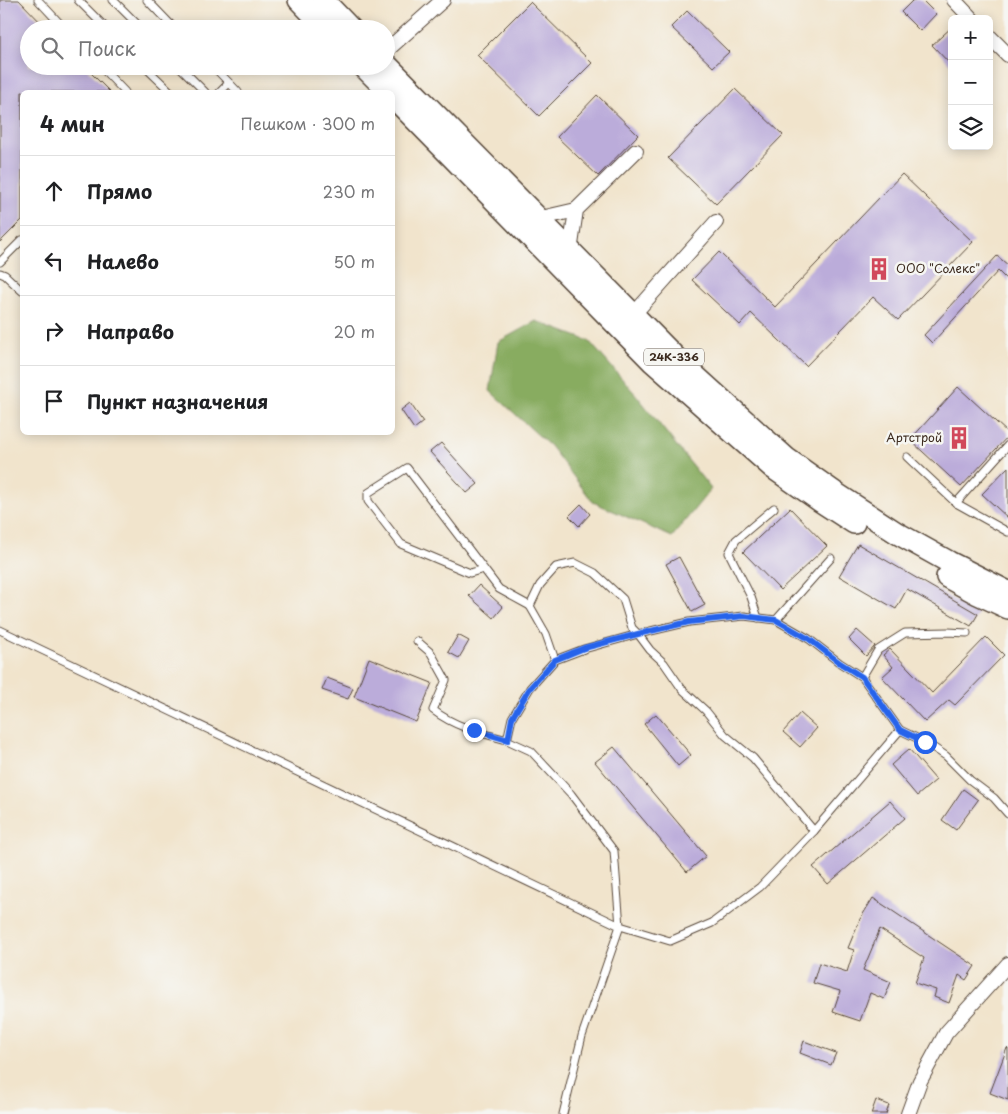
<!DOCTYPE html>
<html lang="ru">
<head>
<meta charset="utf-8">
<style>
	body { margin:0; font-family:"Playpen Sans",sans-serif; background:#f6f6f6; color:#202124 }
	.controls { position:absolute; right:15px; top:15px; display:grid; overflow:hidden; border-radius:8px; box-shadow:0 2px 12px #0003 }
	.controls button { width:45px; height:45px; display:grid; place-items:center; padding:0; border:0; border-bottom:1px solid #e0e0e0; background:#fff; color:#202124; font:25px sans-serif }
	.stop { position:absolute; width:15px; height:15px; margin:-11px; border:4px solid #2563eb; border-radius:50%; background:#fff }
	.stop.end { background:#2563eb; border-color:#fff; box-shadow:0 1px 5px #0008 }
	.list { margin:0; padding:0; list-style:none }
	h2 { display:flex; justify-content:space-between; align-items:center; height:65px; margin:0; padding:0 20px; font-size:21px }
	h2 small { font-size:16px; font-weight:400; color:#757577 }
	.list li { display:grid; grid-template-columns:32px 1fr auto; gap:15px; align-items:center; box-sizing:border-box; height:70px; padding:0 20px; border-top:1px solid #e0e0e0 }
	.list b { display:block; font-size:19px; white-space:nowrap }
	.list em { font-size:16px; font-style:normal; color:#757577 }
	.icon { flex:none; width:28px; height:28px; fill:none; stroke:currentColor; stroke-width:2; stroke-linecap:round; stroke-linejoin:round }
	.map { position:relative; flex:none; width:1008px; height:1114px; overflow:hidden }
	.search { position:absolute; background:#fff; box-shadow:0 2px 12px #0003; left:20px; top:20px; width:375px; height:55px; display:flex; align-items:center; gap:12px; box-sizing:border-box; padding:0 18px; border-radius:28px; color:#757577; font-size:19px }
	.panel { position:absolute; background:#fff; box-shadow:0 2px 12px #0003; left:20px; top:90px; width:375px; height:345px; border-radius:8px }
	.map>svg:first-child { display:block }
	.forest { fill:#88ac61; stroke:#626b40 }
	.building { fill:#bbacda }
	.lines { fill:none; stroke-linecap:round; stroke-linejoin:round }
	.service-casing { stroke:#564638; stroke-width:9 }
	.minor-casing { stroke:#564638; stroke-width:16 }
	.primary-casing { stroke:#564638; stroke-width:24 }
	.service { stroke:#fff; stroke-width:7 }
	.minor { stroke:#fff; stroke-width:14 }
	.primary { stroke:#fff; stroke-width:21 }
	.route { stroke:#2563eb; stroke-width:6 }
	.labels { text-anchor:middle; stroke-width:5; stroke-linejoin:round; paint-order:stroke }
	.shield { fill:#f6f6f2; stroke:#73675e; stroke-width:1 }
	.shield-label { font-size:11px; font-weight:bold; fill:#3b2a1e }
	.poi-label { font-size:12px; fill:#3b2a1e; stroke:#f6f6f2; text-anchor:start }
</style>
</head>
<body>
<div class="map">
<svg width="1008" height="1114" viewBox="0 0 1008 1114">
	<rect width="100%" height="100%" fill="#f6f6f2"/>
	<filter id="ink" filterUnits="userSpaceOnUse"><feTurbulence type="fractalNoise" baseFrequency=".02" numOctaves="2"/><feDisplacementMap in="SourceGraphic" scale="10" xChannelSelector="R" yChannelSelector="G"/><feConvolveMatrix kernelMatrix="1 2 1 2 8 2 1 2 1" color-interpolation-filters="sRGB"/></filter>
	<filter id="wash" filterUnits="userSpaceOnUse"><feTurbulence type="fractalNoise" baseFrequency=".0096" numOctaves="4" result="noise"/><feDisplacementMap in="SourceGraphic" scale="20" xChannelSelector="R" yChannelSelector="G"/><feGaussianBlur stdDeviation="1.12" result="paint"/><feColorMatrix in="noise" values="0 0 0 0 0 0 0 0 0 0 0 0 0 0 0 0 0 1.4 0 .05"/><feComposite in="paint" operator="in"/></filter>
	<g filter="url(#wash)">
		<rect width="100%" height="100%" fill="#f1e4cc"/>
		<polygon class="forest" points="536,321 589,341 638,397 711,489 672,537 593,502 550,446 490,391 498,342"/>
		<g id="blocks">
			<g class="building">
				<polygon points="0,0 19,0 47,29 29,29 29,66 84,66 110,92 22,92 22,220 0,242"/>
				<polygon points="913,0 922,0 936,14 920,31 901,12"/>
				<polygon points="530,2 592,63 539,116 477,55"/>
				<polygon points="687,11 729,52 713,67 671,27"/>
				<polygon points="952,27 952,66 932,45"/>
				<polygon points="735,89 783,135 716,204 668,158"/>
				<polygon points="597,95 638,135 598,176 557,137"/>
				<polygon points="902,174 973,242 898,320 873,297 806,366 751,313 740,325 692,280 719,252 775,307"/>
				<polygon points="997,256 1008,265 1008,281 998,271 932,343 924,335"/>
				<polygon points="958,387 1008,433 1008,436 961,487 910,440"/>
				<polygon points="410,403 423,422 414,429 401,410"/>
				<polygon points="441,443 478,484 467,493 430,452"/>
				<polygon points="1008,467 1008,518 982,494"/>
				<polygon points="581,504 590,514 579,526 569,516"/>
				<polygon points="790,508 827,546 780,590 743,552"/>
				<polygon points="858,544 978,614 971,626 907,589 896,609 839,576"/>
				<polygon points="679,557 705,605 692,612 666,564"/>
				<polygon points="479,585 503,607 494,618 469,596"/>
				<polygon points="857,630 875,646 866,656 849,639"/>
				<polygon points="458,635 469,641 459,658 448,652"/>
				<polygon points="986,637 1004,655 955,705 949,700 925,722 882,677 893,667 883,655 890,649 932,693"/>
				<polygon points="369,658 432,683 416,722 354,697"/>
				<polygon points="327,678 353,688 348,699 322,690"/>
				<polygon points="800,713 817,728 800,747 783,732"/>
				<polygon points="656,714 691,755 678,766 644,724"/>
				<polygon points="614,747 706,856 687,872 595,762"/>
				<polygon points="909,749 936,780 917,796 891,765"/>
				<polygon points="963,789 978,800 956,830 942,820"/>
				<polygon points="890,801 905,818 828,884 813,867"/>
				<polygon points="873,898 975,966 966,980 959,975 949,1003 934,997 936,990 915,983 924,958 880,929 863,970 891,982 884,999 870,993 860,1021 833,1012 840,991 813,983 819,963 847,972 854,950 848,948 860,919"/>
				<polygon points="804,1041 836,1053 831,1065 800,1053"/>
				<polygon points="1007,1048 1008,1049 1008,1100 990,1093"/>
				<polygon points="876,1100 889,1105 886,1114 871,1114"/>
			</g>
		</g>
	</g>
	<g filter="url(#ink)">
		<use href="#blocks" fill-opacity="0" stroke="#564638" stroke-width="1"/>
		<g class="lines">
			<defs>
				<g id="service">
					<polyline points="38,0 65,29"/>
					<polyline points="78,0 107,29"/>
					<polyline points="113,0 142,29"/>
					<polyline points="147,0 175,29"/>
					<polyline points="100,66 125,92"/>
					<polyline points="144,66 171,92"/>
					<polyline points="179,66 205,92"/>
					<polyline points="213,66 238,92"/>
					<polyline points="220,92 229,83"/>
					<polyline points="0,262 22,240"/>
					<polyline points="0,273 5,275 22,291"/>
					<polyline points="907,457 956,503 1008,532"/>
					<polyline points="956,503 1008,445"/>
					<polyline points="484,569 470,573 401,544 368,501 368,493 407,468 499,589 530,606"/>
					<polyline points="758,618 751,597 729,553 736,540 774,508"/>
					<polyline points="776,620 809,639 840,663 862,677"/>
					<polyline points="0,630 620,926 582,1036 563,1114"/>
					<path d="M417,641L431,653L446,680L433,710C455,727 481,733 507,740L512,718L530,688L555,660L546,634L530,606L540,585L556,567L575,563L595,573L623,599L632,628L638,634L689,622L744,616L776,620L831,558"/>
					<polyline points="555,660 584,649 638,634 650,650 664,663 682,689 706,711 725,735 753,758 814,831"/>
					<polyline points="900,730 925,742 946,756 970,780 994,798 1008,814"/>
					<polyline points="507,740 531,751 571,794 614,851 620,926 670,941 712,923 760,887 814,831 900,730 862,677 878,650 905,633 948,632 967,633"/>
				</g>
				<g id="minor">
					<polyline points="954,0 972,19"/>
					<polyline points="989,36 1008,55"/>
					<polyline points="386,51 443,0"/>
					<polyline points="537,219 576,210"/>
					<polyline points="570,252 576,210 636,151"/>
					<polyline points="633,315 716,222"/>
					<polyline points="908,1114 920,1081 946,1033 1008,964"/>
				</g>
				<g id="primary">
					<polyline points="299,0 327,29"/>
					<polyline points="323,0 351,29"/>
					<polyline points="386,64 680,362 786,458 837,494 897,533 949,562 1008,592"/>
					<polyline points="363,66 389,92"/>
					<polyline points="392,96 653,362 773,468 820,501 854,523"/>
					<polyline points="947,577 978,594 1008,608"/>
				</g>
			</defs>
			<use href="#service" class="service-casing"/>
			<use href="#minor" class="minor-casing"/>
			<use href="#primary" class="primary-casing"/>
			<use href="#service" class="service"/>
			<use href="#minor" class="minor"/>
			<use href="#primary" class="primary"/>
		</g>
	</g>
	<g class="lines" filter="url(#ink)">
		<polyline class="route" points="474,730 508,740 512,718 530,688 555,660 584,648 638,634 689,622 744,616 776,620 809,639 840,663 862,677 900,730 925,742"/>
	</g>
	<defs>
		<symbol id="building-bare" viewBox="-9 -9 18 18"><path d="M-4-6H4V6H1V3H-1V6H-4ZM-2.5-4.3h1.7v1.8h-1.7ZM.8-4.3h1.7v1.8H.8ZM-2.5-1h1.7V.8h-1.7ZM.8-1h1.7V.8H.8Z" fill="#d1495b" stroke="#f6f6f2" stroke-width="2.5" paint-order="stroke"/></symbol>
	</defs>
	<g fill-rule="evenodd">
		<use href="#building-bare" x="863" y="253" width="32" height="32"/>
		<use href="#building-bare" x="943" y="422" width="32" height="32"/>
	</g>
	<g class="labels">
		<rect class="shield" x="644" y="348.5" width="60" height="17" rx="4"/>
		<g class="shield-label">
			<text x="674" y="361">24К-336</text>
		</g>
		<g class="poi-label">
			<text x="896" y="273">ООО "Солекс"</text>
			<text x="942" y="442" text-anchor="end">Артстрой</text>
		</g>
	</g>
</svg>
<div class="controls">
<button>+</button>
<button>−</button>
<button><svg class="icon" aria-label="layers" viewBox="0 0 24 24"><path d="M12 4l9 5-9 5-9-5zM3 14l9 5 9-5"/></svg></button>
</div>
<div class="stop" style="left:925px;top:742px"></div>
<div class="stop end" style="left:474px;top:730px"></div>
<div class="search"><svg class="icon" aria-label="search" viewBox="0 0 24 24"><circle cx="10" cy="10" r="6"/><path d="M15 15l6 6"/></svg>Поиск</div>
<section class="panel">
<h2>4 мин<small>Пешком · 300 m</small></h2>
<ul class="list">
<li><svg class="icon" aria-label="ahead" viewBox="0 0 24 24"><path d="M12 20V5M6 11l6-6 6 6"/></svg><div><b>Прямо</b></div><em>230 m</em></li>
<li><svg class="icon" aria-label="left" viewBox="0 0 24 24"><path d="M17 20v-9H6M10 6l-5 5 5 5"/></svg><div><b>Налево</b></div><em>50 m</em></li>
<li><svg class="icon" aria-label="right" viewBox="0 0 24 24"><path d="M7 20v-9h11M14 6l5 5-5 5"/></svg><div><b>Направо</b></div><em>20 m</em></li>
<li><svg class="icon" aria-label="arrive" viewBox="0 0 24 24"><path d="M6 21V4h12l-3 4 3 4H6"/></svg><div><b>Пункт назначения</b></div></li>
</ul>
</section>
</div>
</body>
</html>
